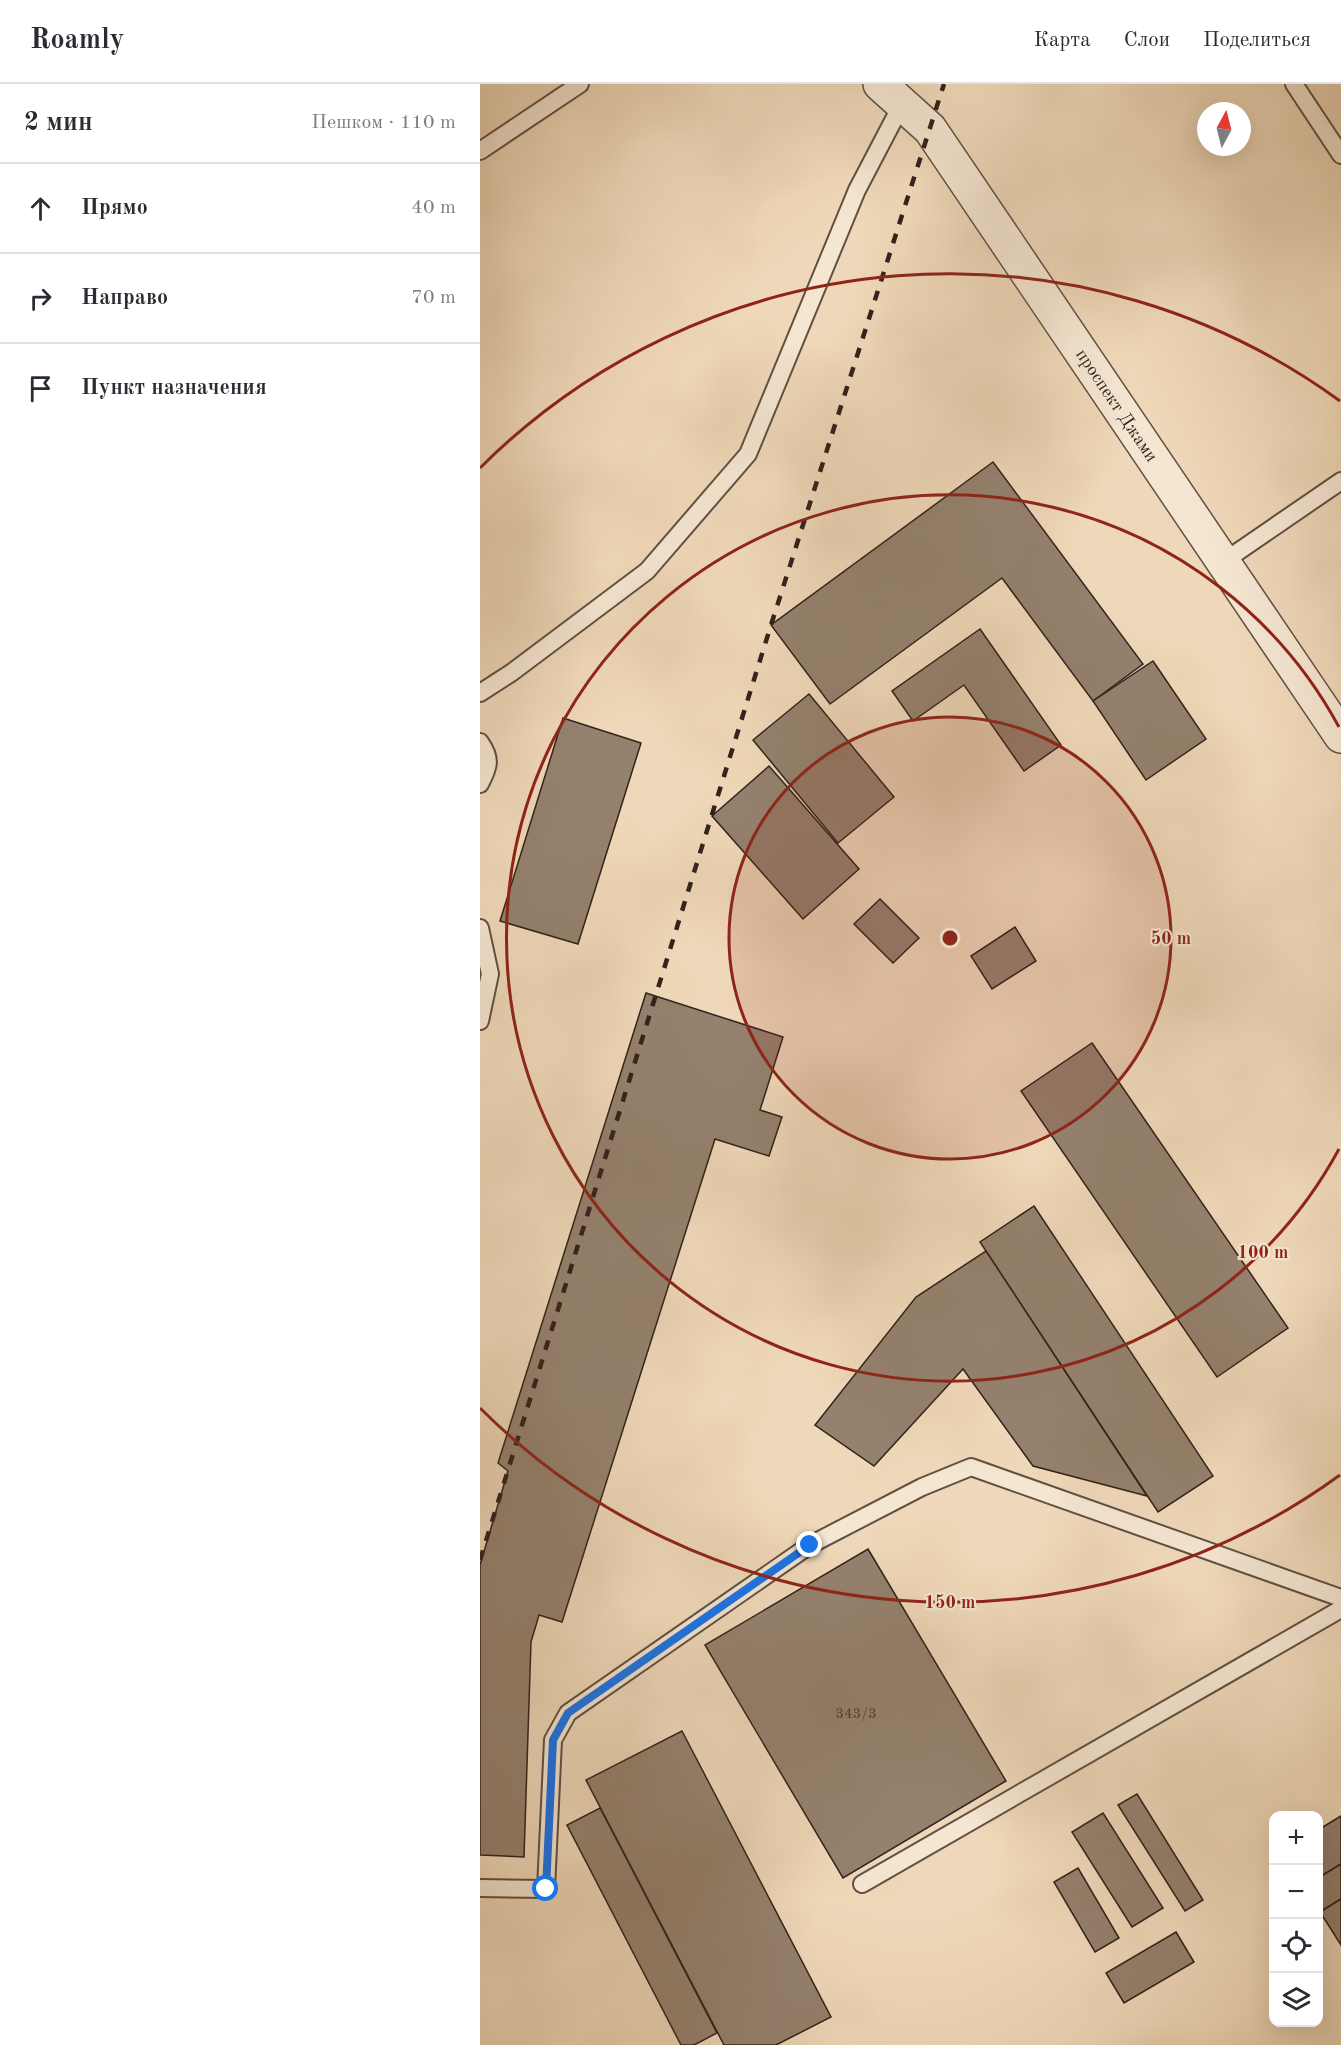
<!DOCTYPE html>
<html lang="ru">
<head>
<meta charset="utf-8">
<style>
	body { margin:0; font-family:"Old Standard TT",serif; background:#f7f7f7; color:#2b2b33 }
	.controls { position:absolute; right:18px; bottom:18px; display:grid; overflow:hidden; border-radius:12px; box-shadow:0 6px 24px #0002 }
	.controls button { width:54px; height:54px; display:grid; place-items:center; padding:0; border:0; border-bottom:2px solid #e1e1e2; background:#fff; color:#2b2b33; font:30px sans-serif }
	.compass { position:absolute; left:717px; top:18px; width:54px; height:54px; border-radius:50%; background:#fff; box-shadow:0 6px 24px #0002; rotate:7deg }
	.stop { position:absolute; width:18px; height:18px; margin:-14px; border:4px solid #1a73e8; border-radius:50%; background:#fff }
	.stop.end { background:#1a73e8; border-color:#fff; box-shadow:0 2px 6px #0008 }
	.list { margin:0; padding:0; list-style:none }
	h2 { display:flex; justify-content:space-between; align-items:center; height:78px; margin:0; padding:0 24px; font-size:26px }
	h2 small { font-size:20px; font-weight:400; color:#7c7c81 }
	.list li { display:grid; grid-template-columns:39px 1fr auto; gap:18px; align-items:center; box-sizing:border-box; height:90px; padding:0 24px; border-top:2px solid #e1e1e2 }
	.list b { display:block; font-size:22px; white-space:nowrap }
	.list em { font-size:20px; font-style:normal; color:#7c7c81 }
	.icon { flex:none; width:33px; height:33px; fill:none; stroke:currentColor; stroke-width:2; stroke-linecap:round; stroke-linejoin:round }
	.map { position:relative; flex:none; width:861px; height:1961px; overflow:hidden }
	header { display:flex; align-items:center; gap:36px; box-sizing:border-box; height:84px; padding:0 30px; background:#fff; border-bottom:2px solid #e1e1e2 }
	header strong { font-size:28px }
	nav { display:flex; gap:33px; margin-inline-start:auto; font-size:21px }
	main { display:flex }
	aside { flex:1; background:#fff }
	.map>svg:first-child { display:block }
	.building { fill:#94816e; stroke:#31221c; stroke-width:1.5 }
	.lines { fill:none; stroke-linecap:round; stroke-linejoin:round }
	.lane-casing { stroke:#605043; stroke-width:20 }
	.street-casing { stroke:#605043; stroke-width:36 }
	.lane { stroke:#f5e6d2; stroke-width:16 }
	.street { stroke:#f5e6d2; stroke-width:33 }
	.rail { stroke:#31221c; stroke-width:4.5; stroke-dasharray:10 10; stroke-linecap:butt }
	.route { stroke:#1a73e8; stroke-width:8 }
	.ring { fill:none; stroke:#8f2418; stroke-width:3 }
	.labels { text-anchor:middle; stroke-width:4.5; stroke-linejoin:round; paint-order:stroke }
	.number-label { font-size:15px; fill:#4a3a30 }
	.street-label { font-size:18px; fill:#31221c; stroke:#f5e6d2 }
	.centre { fill:#8f2418; stroke:#f5e6d2; stroke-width:3 }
	.ring-label { font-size:18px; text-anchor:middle; font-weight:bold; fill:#8f2418; stroke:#f5e6d2; stroke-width:4.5; stroke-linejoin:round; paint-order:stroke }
</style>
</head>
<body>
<header>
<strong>Roamly</strong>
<nav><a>Карта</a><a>Слои</a><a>Поделиться</a></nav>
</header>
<main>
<aside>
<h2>2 мин<small>Пешком · 110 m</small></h2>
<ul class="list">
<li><svg class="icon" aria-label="ahead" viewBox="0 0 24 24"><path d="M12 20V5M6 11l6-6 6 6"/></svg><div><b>Прямо</b></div><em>40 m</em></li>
<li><svg class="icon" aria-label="right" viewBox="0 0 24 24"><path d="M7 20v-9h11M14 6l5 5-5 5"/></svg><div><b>Направо</b></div><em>70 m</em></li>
<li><svg class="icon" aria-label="arrive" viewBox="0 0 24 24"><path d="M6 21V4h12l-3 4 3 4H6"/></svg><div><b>Пункт назначения</b></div></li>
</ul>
</aside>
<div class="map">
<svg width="861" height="1961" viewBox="0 0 861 1961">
	<rect width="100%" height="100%" fill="#efd8b9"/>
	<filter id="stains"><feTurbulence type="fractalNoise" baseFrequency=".00333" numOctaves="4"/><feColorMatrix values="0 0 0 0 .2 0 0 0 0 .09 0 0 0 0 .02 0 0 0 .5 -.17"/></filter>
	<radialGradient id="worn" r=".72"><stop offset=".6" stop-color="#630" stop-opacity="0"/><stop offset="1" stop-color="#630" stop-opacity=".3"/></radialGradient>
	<g class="building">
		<polygon points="513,378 663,580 613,617 522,494 350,620 291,541"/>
		<polygon points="500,545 581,661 544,687 484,601 433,637 412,607"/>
		<polygon points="673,577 726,655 666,696 613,617"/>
		<polygon points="329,610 414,713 358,759 273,656"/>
		<polygon points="83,634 161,659 98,860 20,837"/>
		<polygon points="289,682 379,785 323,835 232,732"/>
		<polygon points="400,815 439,854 413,879 374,840"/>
		<polygon points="535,843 556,877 512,905 491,872"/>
		<polygon points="166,909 303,953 280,1026 302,1033 289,1072 235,1055 82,1538 59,1531 51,1558 44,1773 0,1771 0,1481 28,1387 18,1379"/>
		<polygon points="612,959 808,1244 737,1293 541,1007"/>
		<polygon points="554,1122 733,1392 678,1428 500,1158"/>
		<polygon points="506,1167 667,1412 553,1382 483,1285 394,1382 335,1341 436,1213"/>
		<polygon points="388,1465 526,1697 363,1794 225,1561"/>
		<polygon points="202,1647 351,1933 296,1961 244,1961 106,1696"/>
		<polygon points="657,1710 723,1816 705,1827 638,1721"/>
		<polygon points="120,1724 237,1949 214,1961 201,1961 87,1741"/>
		<polygon points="623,1729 683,1824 652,1843 592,1748"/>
		<polygon points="861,1732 861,1780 838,1794 838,1746"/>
		<polygon points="861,1780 861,1815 840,1828 838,1794"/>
		<polygon points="598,1784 639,1854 615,1868 574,1798"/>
		<polygon points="861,1815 861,1861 840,1828"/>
		<polygon points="696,1848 714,1878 644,1919 626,1889"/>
	</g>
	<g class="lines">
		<defs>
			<g id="lane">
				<polyline points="814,0 861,71"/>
				<polyline points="0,67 100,0"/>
				<polyline points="743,478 861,397"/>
				<polyline points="0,609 31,589 167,487 268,370 377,106 422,20"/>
				<path d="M0,658C12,675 9,683 0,700"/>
				<polyline points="0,844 10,890 0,937"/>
				<polyline points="382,1800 861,1525"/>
				<polyline points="0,1804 66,1805 73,1656 88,1629 330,1461 442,1403 491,1383 861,1514"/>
			</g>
			<polyline id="street" points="400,0 450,45 861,652"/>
		</defs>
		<use href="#lane" class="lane-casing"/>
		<use href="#street" class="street-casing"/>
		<use href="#lane" class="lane"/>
		<use href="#street" class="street"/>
		<polyline class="rail" points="0,1476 291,541 464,0"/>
	</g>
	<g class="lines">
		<polyline class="route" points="66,1805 73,1656 88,1629 330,1461"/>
	</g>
	<circle cx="470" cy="854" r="221" fill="#8f2418" fill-opacity=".12"/>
	<g class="ring">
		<circle cx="470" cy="854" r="221"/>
		<path d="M859 1065A443 443 0 1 1 859 643"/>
		<path d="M860 1391A664 664 0 0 1 0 1324M0 384A664 664 0 0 1 860 317"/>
	</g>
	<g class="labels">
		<g class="number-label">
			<text x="376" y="1634">343/3</text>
		</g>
		<g class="street-label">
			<text transform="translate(637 321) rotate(56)" y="6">проспект Джами</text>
		</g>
	</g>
	<circle cx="470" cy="854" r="9" class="centre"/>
	<g class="ring-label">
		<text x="691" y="860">50 m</text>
		<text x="783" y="1174">100 m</text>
		<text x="470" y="1524">150 m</text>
	</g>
	<rect width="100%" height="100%" filter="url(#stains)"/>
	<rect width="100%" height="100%" fill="url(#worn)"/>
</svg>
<div class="controls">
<button>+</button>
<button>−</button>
<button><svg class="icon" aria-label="locate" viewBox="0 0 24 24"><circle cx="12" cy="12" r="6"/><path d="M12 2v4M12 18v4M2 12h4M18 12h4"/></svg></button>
<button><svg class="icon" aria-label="layers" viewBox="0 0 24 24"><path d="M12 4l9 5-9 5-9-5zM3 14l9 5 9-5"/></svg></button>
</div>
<svg class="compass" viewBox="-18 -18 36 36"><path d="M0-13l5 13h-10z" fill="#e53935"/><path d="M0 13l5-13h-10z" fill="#7c7c81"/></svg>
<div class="stop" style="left:66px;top:1805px"></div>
<div class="stop end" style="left:330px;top:1461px"></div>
</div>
</main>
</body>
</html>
